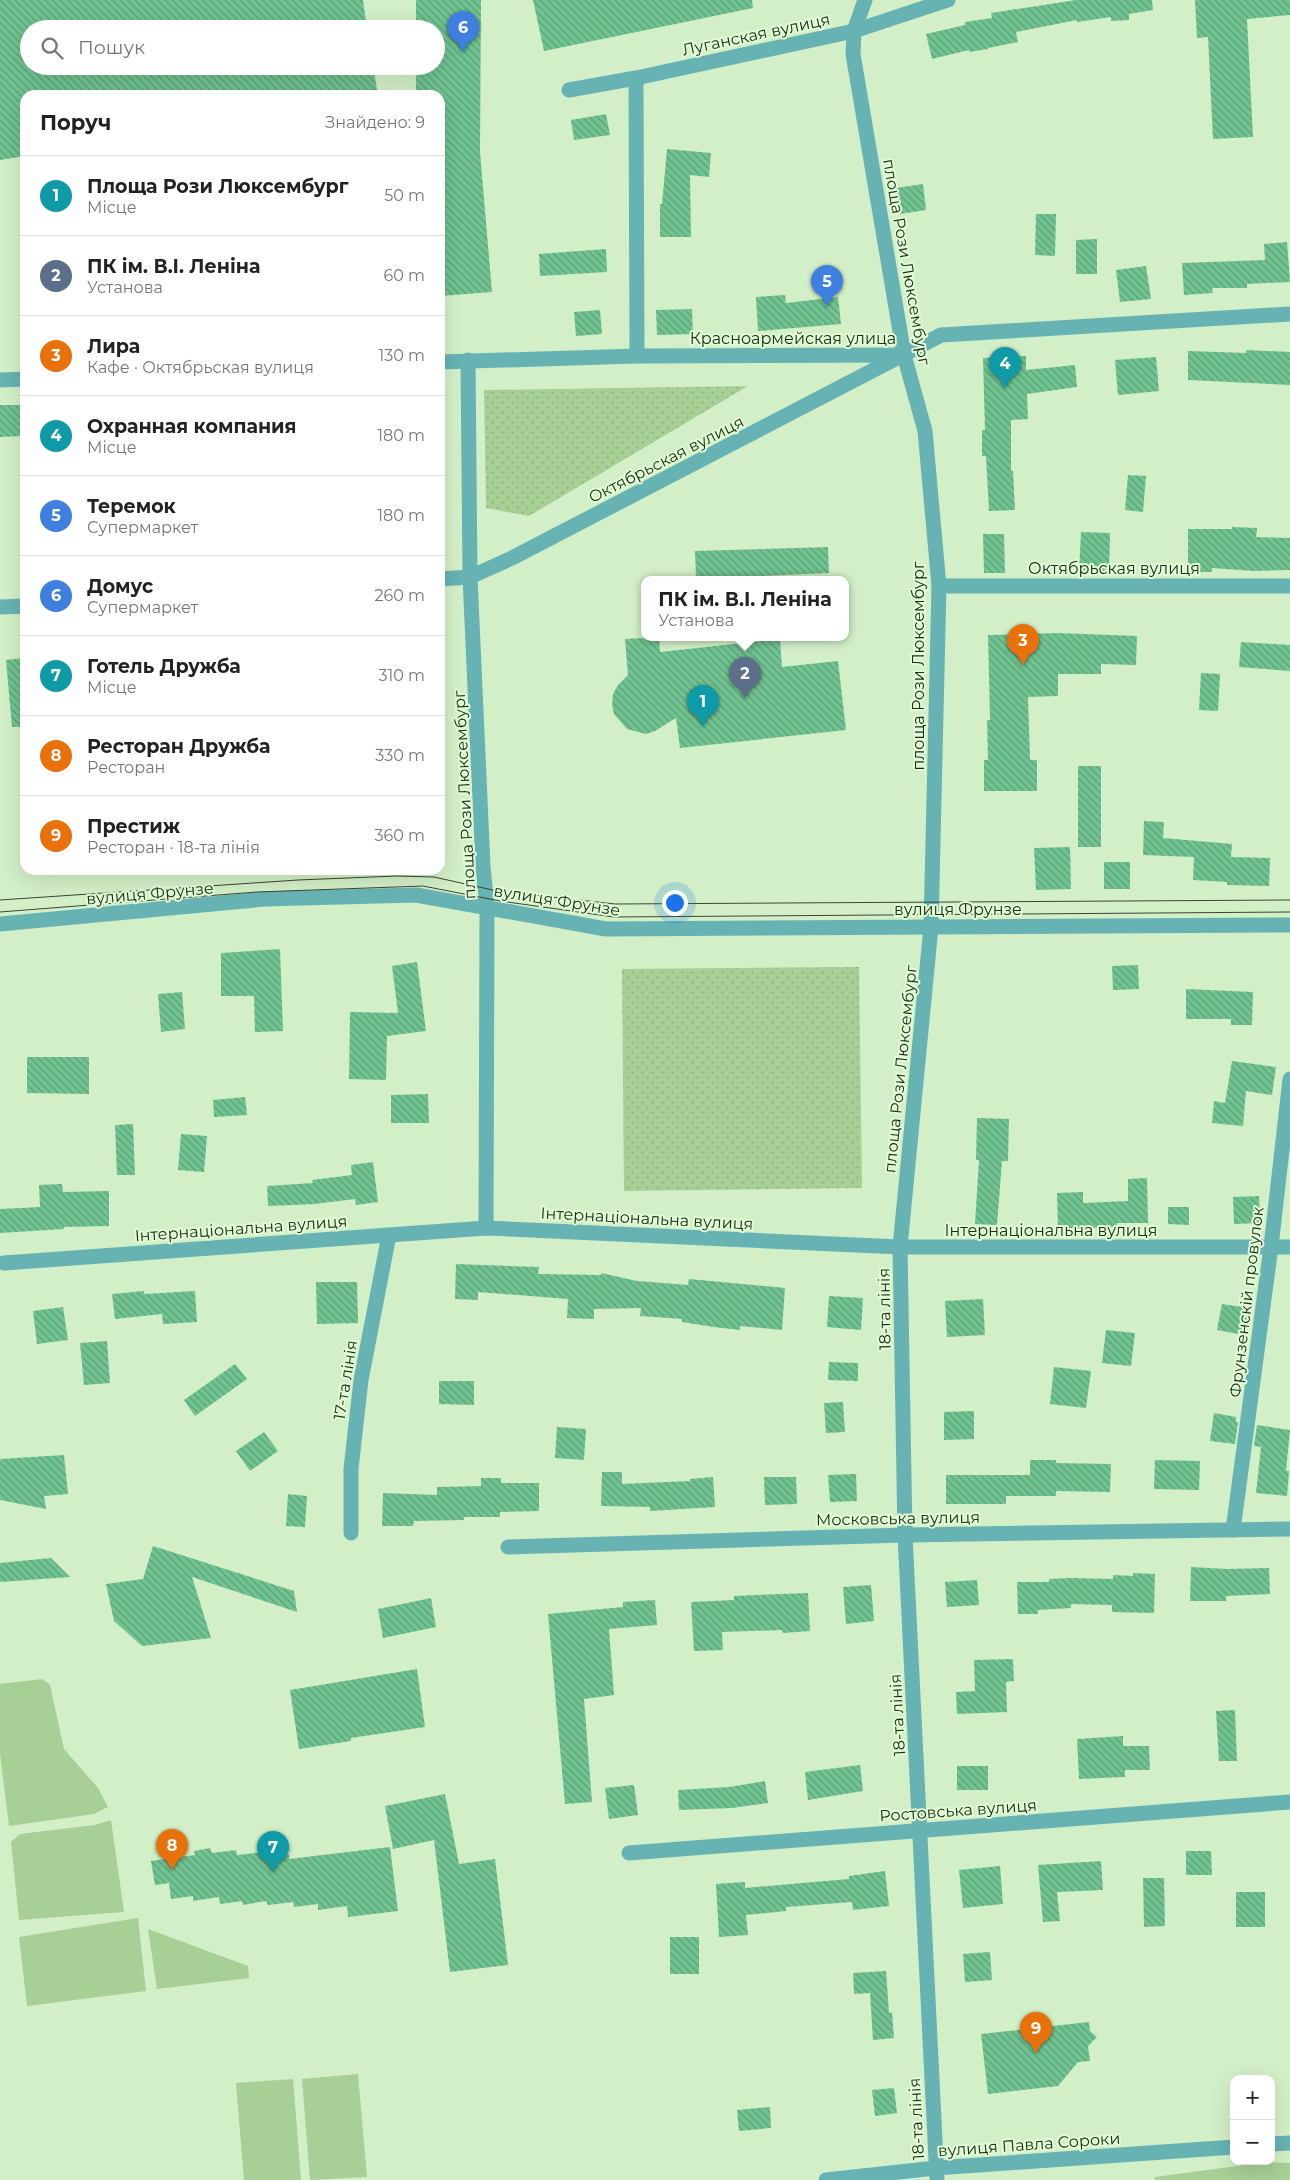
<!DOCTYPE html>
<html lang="uk">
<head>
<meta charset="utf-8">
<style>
	body { margin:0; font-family:Montserrat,sans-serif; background:#f2f2f2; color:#222 }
	.controls { position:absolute; right:15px; bottom:15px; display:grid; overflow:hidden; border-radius:10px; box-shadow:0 5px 20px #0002 }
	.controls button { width:45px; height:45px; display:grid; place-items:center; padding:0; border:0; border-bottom:1px solid #e0e0e0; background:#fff; color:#222; font:25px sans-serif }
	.you { position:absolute; left:674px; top:902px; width:18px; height:18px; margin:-12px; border:4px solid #fff; border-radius:50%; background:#1a73e8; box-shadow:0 0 0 8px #1a73e833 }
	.badge { display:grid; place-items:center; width:32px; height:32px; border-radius:50%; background:#9f4dbc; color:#fff; font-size:16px; font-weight:700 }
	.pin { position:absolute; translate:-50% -41px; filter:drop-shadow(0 1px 2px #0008) }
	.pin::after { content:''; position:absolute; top:26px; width:18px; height:15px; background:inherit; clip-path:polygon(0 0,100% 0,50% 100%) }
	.popup { position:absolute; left:641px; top:576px; width:208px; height:65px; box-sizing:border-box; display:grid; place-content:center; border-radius:10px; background:#fff; filter:drop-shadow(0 1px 4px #0005); font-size:16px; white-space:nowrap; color:#767676 }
	.popup b { font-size:19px; color:#222 }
	.popup::after { content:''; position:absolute; left:50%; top:100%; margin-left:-10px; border:10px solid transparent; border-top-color:#fff }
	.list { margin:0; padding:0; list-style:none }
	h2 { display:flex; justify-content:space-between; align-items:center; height:65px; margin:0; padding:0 20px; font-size:21px }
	h2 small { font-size:16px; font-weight:400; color:#767676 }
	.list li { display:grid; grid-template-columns:32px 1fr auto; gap:15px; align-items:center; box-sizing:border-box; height:80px; padding:0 20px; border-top:1px solid #e0e0e0 }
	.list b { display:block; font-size:19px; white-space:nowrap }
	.list p { margin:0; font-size:16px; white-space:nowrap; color:#767676 }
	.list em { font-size:16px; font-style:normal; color:#767676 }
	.icon { flex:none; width:28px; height:28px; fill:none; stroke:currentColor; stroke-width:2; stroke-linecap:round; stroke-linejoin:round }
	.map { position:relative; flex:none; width:1290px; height:2180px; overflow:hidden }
	.search { position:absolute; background:#fff; box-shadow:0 5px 20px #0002; left:20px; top:20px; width:425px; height:55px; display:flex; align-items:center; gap:12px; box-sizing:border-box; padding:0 18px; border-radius:28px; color:#767676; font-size:19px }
	.panel { position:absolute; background:#fff; box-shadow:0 5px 20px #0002; left:20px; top:90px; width:425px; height:785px; border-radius:15px }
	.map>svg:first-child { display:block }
	.grass { fill:#a7cf96 }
	.park { fill:url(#park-dots) }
	.building { fill:url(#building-back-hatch) }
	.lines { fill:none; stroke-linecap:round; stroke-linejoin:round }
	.minor { stroke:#67b3b4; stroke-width:15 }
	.tertiary { stroke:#67b3b4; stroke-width:15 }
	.tram { stroke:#3a4635; stroke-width:1 }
	.labels { text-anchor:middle; stroke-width:4; stroke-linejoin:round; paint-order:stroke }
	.street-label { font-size:16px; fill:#222c1e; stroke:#e0fcd4 }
</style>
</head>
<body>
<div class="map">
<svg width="1290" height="2180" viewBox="0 0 1290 2180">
	<defs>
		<pattern id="park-dots" width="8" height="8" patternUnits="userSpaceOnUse" patternTransform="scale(1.25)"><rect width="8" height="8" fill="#a7cf96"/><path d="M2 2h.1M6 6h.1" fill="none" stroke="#8fb281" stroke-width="1.8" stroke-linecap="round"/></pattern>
		<pattern id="building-back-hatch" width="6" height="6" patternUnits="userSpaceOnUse" patternTransform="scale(1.25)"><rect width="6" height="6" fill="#71c492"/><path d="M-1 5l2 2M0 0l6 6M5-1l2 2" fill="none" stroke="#5c9f77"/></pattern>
	</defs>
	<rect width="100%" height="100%" fill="#d3efc7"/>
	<g class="grass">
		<polygon points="42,1679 50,1685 64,1749 98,1788 108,1807 94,1814 9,1826 0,1754 0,1684"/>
		<polygon points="111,1820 124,1912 19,1920 11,1842 20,1834 95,1825"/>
		<polygon points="138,1918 146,1991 27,2006 19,1937"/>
		<polygon points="148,1929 248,1966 249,1978 157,1989"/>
		<polygon points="358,2074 367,2177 310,2180 302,2079"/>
		<polygon points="293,2079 301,2180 244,2180 236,2083"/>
		<polygon points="1267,2162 1290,2163 1290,2180 1155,2180 1155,2177"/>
	</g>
	<g class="park">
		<polygon points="748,386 529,516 486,508 484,390"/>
		<polygon points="859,967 862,1188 624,1191 622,969"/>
	</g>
	<g class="building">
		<polygon points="0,0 363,0 367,29 29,29 29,66 373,66 378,95 25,95 25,156 0,160"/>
		<polygon points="416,0 481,0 480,152 492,292 440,296 440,95 416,95 416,66 436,66 436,29 416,29"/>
		<polygon points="533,0 752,0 753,8 544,51"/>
		<polygon points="1076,0 1152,0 1153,10 1129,14 1129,20 1111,21 1111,17 1077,22 1077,20 1016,32 1018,42 988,48 988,49 969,52 969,50 932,59 926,34 965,25 965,22 992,18 991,13"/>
		<polygon points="1195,0 1290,0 1290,15 1247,19 1253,137 1213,139 1208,37 1197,38"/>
		<polygon points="606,114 610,135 574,140 571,120"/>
		<polygon points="667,149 711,153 709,177 690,175 691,237 660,237 660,204 662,204"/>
		<polygon points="923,184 926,210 900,214 896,188"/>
		<polygon points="1036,214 1056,214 1055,256 1035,255"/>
		<polygon points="1097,239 1097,274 1076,274 1076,240"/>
		<polygon points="1287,242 1290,282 1247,284 1247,288 1212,288 1213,293 1184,295 1182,263 1265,260 1264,244"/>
		<polygon points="606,249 607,272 540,276 539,254"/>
		<polygon points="1146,266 1151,299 1120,302 1116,270"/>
		<polygon points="785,295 786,303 838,297 841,324 758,331 756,297"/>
		<polygon points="692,309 693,334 657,335 656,310"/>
		<polygon points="600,310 602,334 576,336 574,312"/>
		<polygon points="1246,350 1290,352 1290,385 1188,380 1188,351 1246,353"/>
		<polygon points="1026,356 1026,370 1075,365 1077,387 1027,394 1028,419 1011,420 1011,471 1013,471 1015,510 989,511 986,456 982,456 982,430 985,430 983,358"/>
		<polygon points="1156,357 1159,391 1118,395 1115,360"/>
		<polygon points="0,405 22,405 23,436 0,437"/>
		<polygon points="1128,475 1146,476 1143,512 1125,510"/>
		<polygon points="1232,527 1257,528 1256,537 1290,538 1290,570 1254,571 1212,568 1212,572 1188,572 1188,529 1232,529"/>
		<polygon points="1081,532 1110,533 1109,574 1079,572"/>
		<polygon points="983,534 1004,534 1005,573 984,573"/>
		<polygon points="828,547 829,573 696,579 695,551"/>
		<polygon points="1057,633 1137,636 1136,665 1101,664 1101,674 1058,674 1058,696 1028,697 1030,760 1037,760 1037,791 984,791 984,760 988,760 987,720 990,720 988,635"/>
		<polygon points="659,637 660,652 780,639 782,667 838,661 846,730 680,748 676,718 655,731 646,734 627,729 614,714 612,705 613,694 618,685 628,675 625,639"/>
		<polygon points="1241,642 1290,645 1290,671 1239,667"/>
		<polygon points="25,658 25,727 12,727 6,660"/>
		<polygon points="1201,673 1220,674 1218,711 1199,710"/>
		<rect x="1078" y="766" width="23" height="81"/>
		<polygon points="1144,821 1164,822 1163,838 1232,844 1231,857 1270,858 1269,886 1227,885 1227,882 1193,880 1194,857 1143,855"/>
		<polygon points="1070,847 1071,889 1036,890 1034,848"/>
		<rect x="1104" y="862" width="26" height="27"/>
		<polygon points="280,949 283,1031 255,1032 254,996 221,996 221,953"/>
		<polygon points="417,962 426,1031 387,1036 386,1080 349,1079 350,1012 398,1013 392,966"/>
		<polygon points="1138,965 1139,989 1113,990 1112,966"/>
		<polygon points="1186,989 1253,992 1252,1025 1231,1025 1231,1019 1186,1019"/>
		<polygon points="182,992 185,1029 161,1032 158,994"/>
		<polygon points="27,1057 89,1057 89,1094 27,1093"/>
		<polygon points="1232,1061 1276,1067 1272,1095 1246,1091 1243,1126 1212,1123 1214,1101 1225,1103"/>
		<polygon points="428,1094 429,1123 391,1123 391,1095"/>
		<polygon points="245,1097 247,1115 214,1117 213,1100"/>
		<polygon points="977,1118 1009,1119 1008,1161 1002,1161 997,1225 975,1224 979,1160 976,1160"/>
		<polygon points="133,1124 135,1175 117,1175 115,1125"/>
		<polygon points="181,1134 207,1136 204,1172 178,1170"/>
		<polygon points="373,1162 378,1202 356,1205 355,1199 315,1204 268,1206 267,1186 313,1183 312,1180 352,1175 351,1165"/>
		<polygon points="1147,1178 1148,1223 1117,1223 1117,1227 1058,1229 1057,1193 1083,1192 1083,1203 1128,1201 1128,1179"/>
		<polygon points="62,1184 63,1192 109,1191 109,1226 64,1227 64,1229 0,1233 0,1209 40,1207 39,1185"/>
		<polygon points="1259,1196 1260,1223 1234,1224 1233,1197"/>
		<polygon points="1168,1207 1189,1207 1189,1225 1168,1224"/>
		<polygon points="456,1264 539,1267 538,1274 601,1275 601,1273 637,1281 688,1285 689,1279 785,1288 782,1330 740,1326 740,1330 714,1327 682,1322 682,1319 640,1316 641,1308 594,1309 594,1319 567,1318 568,1299 478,1292 478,1300 455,1299"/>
		<polygon points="316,1282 357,1282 358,1323 317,1324"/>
		<polygon points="144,1291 144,1294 195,1291 197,1322 163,1324 162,1314 115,1319 112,1294"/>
		<polygon points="829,1296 863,1298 861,1330 827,1327"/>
		<polygon points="983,1299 985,1335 947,1337 945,1301"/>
		<polygon points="1222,1304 1249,1308 1244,1335 1217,1330"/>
		<polygon points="63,1307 68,1340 37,1344 33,1311"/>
		<polygon points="1106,1330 1135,1333 1131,1366 1102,1363"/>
		<polygon points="107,1341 110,1383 84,1385 80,1343"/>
		<polygon points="829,1362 858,1363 858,1381 828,1380"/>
		<polygon points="235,1364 247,1379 195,1416 184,1400"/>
		<polygon points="1054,1367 1091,1371 1086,1408 1050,1404"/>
		<polygon points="439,1381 474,1381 474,1405 439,1404"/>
		<polygon points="843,1402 845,1432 826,1433 824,1403"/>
		<polygon points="974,1411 974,1439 944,1440 944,1412"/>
		<polygon points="1214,1413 1236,1417 1236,1422 1238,1422 1235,1444 1210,1441"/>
		<polygon points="1257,1425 1290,1430 1286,1471 1289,1471 1287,1496 1256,1493 1261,1447 1254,1446"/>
		<polygon points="557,1427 586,1429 584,1460 555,1458"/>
		<polygon points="264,1432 278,1451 250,1471 236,1451"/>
		<polygon points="64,1455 68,1494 44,1496 46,1509 0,1500 0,1459"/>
		<polygon points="1030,1460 1056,1460 1056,1463 1111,1464 1110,1492 1056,1491 1056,1496 1006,1496 1006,1504 946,1504 946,1475 1030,1475"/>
		<polygon points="1155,1460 1200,1461 1199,1490 1154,1489"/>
		<polygon points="602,1472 622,1472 622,1484 690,1481 690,1479 713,1477 715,1507 650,1511 650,1507 601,1506"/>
		<polygon points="856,1474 857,1501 830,1502 828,1475"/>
		<polygon points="764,1477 796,1477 797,1504 765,1505"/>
		<polygon points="481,1478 501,1478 501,1483 539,1483 539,1511 500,1512 500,1517 464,1517 464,1520 414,1521 413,1526 382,1526 383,1493 437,1495 437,1487 481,1486"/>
		<polygon points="288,1494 307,1496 305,1527 286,1526"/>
		<polygon points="153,1546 294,1591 297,1612 192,1577 211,1638 142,1646 114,1621 106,1584 143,1579"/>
		<polygon points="51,1558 70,1577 0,1582 0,1563"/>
		<polygon points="1191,1567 1226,1569 1269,1568 1270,1594 1226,1596 1226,1601 1190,1601"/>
		<polygon points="1133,1573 1155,1574 1154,1613 1112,1612 1112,1605 1071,1604 1071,1608 1038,1610 1038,1614 1018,1614 1017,1582 1049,1582 1049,1579 1070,1578 1113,1579 1113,1575 1133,1576"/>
		<polygon points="977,1580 979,1605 947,1607 945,1582"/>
		<polygon points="871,1585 874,1621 846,1624 843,1587"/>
		<polygon points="808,1593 810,1631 783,1633 782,1630 722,1632 723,1650 694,1651 691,1602 734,1600 734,1596"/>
		<polygon points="431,1598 436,1627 383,1638 378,1609"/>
		<polygon points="655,1600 657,1625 609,1629 614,1695 584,1699 592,1802 565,1804 548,1614 623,1607 623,1602"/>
		<polygon points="1013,1659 1014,1681 1006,1682 1007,1712 957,1714 956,1692 975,1691 974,1660"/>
		<polygon points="417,1669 425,1727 351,1738 351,1741 299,1749 290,1690"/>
		<polygon points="1235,1710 1237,1761 1219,1761 1216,1711"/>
		<polygon points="1123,1736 1123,1746 1149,1746 1150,1770 1125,1770 1125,1777 1079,1779 1077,1739"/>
		<polygon points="860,1765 863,1791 808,1800 805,1772"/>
		<rect x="957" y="1766" width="31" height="24"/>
		<polygon points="765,1781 768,1803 732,1808 679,1810 678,1790 729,1787"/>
		<polygon points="634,1785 638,1815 609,1819 605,1788"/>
		<polygon points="445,1794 459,1864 495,1859 508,1965 450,1972 434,1840 393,1849 385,1806"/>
		<polygon points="390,1847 398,1911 348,1917 347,1906 318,1910 318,1904 294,1907 293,1902 268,1905 266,1901 243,1905 242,1901 220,1904 219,1897 193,1901 193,1896 171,1899 169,1883 155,1885 151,1861 195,1855 194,1851 210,1848 212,1853 236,1850 237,1855 264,1852 265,1858 289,1855 289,1859"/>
		<polygon points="1186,1851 1211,1851 1212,1875 1186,1875"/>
		<polygon points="1101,1861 1103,1890 1057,1892 1060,1921 1043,1922 1038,1865"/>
		<polygon points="1000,1866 1003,1904 963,1908 959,1870"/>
		<polygon points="885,1871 889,1906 853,1910 852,1902 786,1907 786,1911 746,1915 748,1935 719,1937 716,1884 745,1882 745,1888 849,1879 849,1876"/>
		<polygon points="1143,1878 1164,1878 1165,1926 1144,1927"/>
		<rect x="1236" y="1892" width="29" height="35"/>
		<rect x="670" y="1937" width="29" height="37"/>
		<polygon points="990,1952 992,1980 965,1982 963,1954"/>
		<polygon points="886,1971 889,2013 892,2012 894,2038 873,2040 870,1993 854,1994 853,1973"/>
		<polygon points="1089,2022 1090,2031 1097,2037 1088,2046 1090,2061 1078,2062 1058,2086 988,2094 981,2034"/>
		<polygon points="894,2088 897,2113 875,2116 872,2090"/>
		<polygon points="770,2107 771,2128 739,2131 737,2110"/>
	</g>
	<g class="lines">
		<g class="minor">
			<polyline points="865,0 854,31 853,54 904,355 925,431 939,586 931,927 900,1247 905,1535 937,2180"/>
			<polyline points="636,78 637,356"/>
			<polyline points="569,90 636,78 854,31 948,0"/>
			<polyline points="468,360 470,577 483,866 487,907 486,1228"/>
			<polyline points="440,362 637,356 904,355"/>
			<polyline points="0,380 25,379"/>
			<polyline points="939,586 1290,586"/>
			<polyline points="4,1263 486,1228 900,1247 1290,1247"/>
			<polyline points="1233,1530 1271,1247 1290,1079"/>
			<polyline points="351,1533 351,1469 361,1380 389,1235"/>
			<polyline points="508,1547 905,1535 1290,1529"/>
			<polyline points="629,1853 1290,1802"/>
		</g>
		<g class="tertiary">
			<polyline points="440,579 470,577 512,558 941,335 1290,314"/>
			<polyline points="0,607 25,606"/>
			<polyline points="0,924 265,899 416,895 606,929 1290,925"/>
			<polyline points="1271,2144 1290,2143"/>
			<polyline points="826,2180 936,2168 1234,2147"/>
		</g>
		<g class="tram">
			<polyline points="0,900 298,880 397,876 434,877 497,891 615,904 1290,900"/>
			<polyline points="0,912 257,892 423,886 500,901 614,917 1290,912"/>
		</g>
	</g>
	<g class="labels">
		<g class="street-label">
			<text transform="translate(756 34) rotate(-12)" y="6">Луганская вулиця</text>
			<text transform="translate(907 262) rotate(80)" y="6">площа Рози Люксембург</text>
			<text x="793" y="344">Красноармейская улица</text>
			<text transform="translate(666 459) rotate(-27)" y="6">Октябрьская вулиця</text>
			<text x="1114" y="574">Октябрьская вулиця</text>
			<text transform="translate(918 666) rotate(-90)" y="6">площа Рози Люксембург</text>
			<text transform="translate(464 795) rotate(-93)" y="6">площа Рози Люксембург</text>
			<text transform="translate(150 893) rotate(-5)" y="6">вулиця Фрунзе</text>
			<text transform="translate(557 900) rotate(9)" y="6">вулиця Фрунзе</text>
			<text x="958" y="915">вулиця Фрунзе</text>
			<text transform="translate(900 1069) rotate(-84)" y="6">площа Рози Люксембург</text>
			<text transform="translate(647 1218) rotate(3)" y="6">Інтернаціональна вулиця</text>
			<text transform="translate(241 1228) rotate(-4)" y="6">Інтернаціональна вулиця</text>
			<text x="1051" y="1236">Інтернаціональна вулиця</text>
			<text transform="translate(1246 1302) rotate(-83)" y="6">Фрунзенскій провулок</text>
			<text transform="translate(884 1309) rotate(-91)" y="6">18-та лінія</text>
			<text transform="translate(345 1380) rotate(-81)" y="6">17-та лінія</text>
			<text transform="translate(898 1518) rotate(-1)" y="6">Московська вулиця</text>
			<text transform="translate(897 1715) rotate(-93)" y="6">18-та лінія</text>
			<text transform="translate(958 1810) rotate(-4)" y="6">Ростовська вулиця</text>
			<text transform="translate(916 2119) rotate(-93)" y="6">18-та лінія</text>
			<text transform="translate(1029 2144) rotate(-4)" y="6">вулиця Павла Сороки</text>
		</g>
	</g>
</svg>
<div class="controls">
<button>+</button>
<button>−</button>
</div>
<div class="you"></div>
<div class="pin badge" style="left:703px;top:726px;background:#0f9aa8">1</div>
<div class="pin badge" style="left:745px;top:698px;background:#5c6f8a">2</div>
<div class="popup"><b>ПК ім. В.І. Леніна</b>Установа</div>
<div class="pin badge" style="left:1023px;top:665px;background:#e8710a">3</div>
<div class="pin badge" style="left:1005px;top:388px;background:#0f9aa8">4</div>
<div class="pin badge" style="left:827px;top:306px;background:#3f7fe0">5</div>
<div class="pin badge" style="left:463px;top:52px;background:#3f7fe0">6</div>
<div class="pin badge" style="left:273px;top:1872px;background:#0f9aa8">7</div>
<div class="pin badge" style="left:172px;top:1870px;background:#e8710a">8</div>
<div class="pin badge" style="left:1036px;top:2053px;background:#e8710a">9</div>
<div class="search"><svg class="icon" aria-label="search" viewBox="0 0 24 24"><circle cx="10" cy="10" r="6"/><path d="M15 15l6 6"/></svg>Пошук</div>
<section class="panel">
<h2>Поруч<small>Знайдено: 9</small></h2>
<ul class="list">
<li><span class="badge" style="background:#0f9aa8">1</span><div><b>Площа Рози Люксембург</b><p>Місце</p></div><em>50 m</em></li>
<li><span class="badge" style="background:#5c6f8a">2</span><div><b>ПК ім. В.І. Леніна</b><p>Установа</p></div><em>60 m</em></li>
<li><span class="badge" style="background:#e8710a">3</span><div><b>Лира</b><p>Кафе · Октябрьская вулиця</p></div><em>130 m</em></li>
<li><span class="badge" style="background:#0f9aa8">4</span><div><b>Охранная компания</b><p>Місце</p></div><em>180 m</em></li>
<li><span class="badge" style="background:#3f7fe0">5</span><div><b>Теремок</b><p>Супермаркет</p></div><em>180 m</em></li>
<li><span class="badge" style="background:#3f7fe0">6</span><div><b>Домус</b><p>Супермаркет</p></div><em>260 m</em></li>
<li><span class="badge" style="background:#0f9aa8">7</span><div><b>Готель Дружба</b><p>Місце</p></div><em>310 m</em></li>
<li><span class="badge" style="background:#e8710a">8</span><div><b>Ресторан Дружба</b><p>Ресторан</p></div><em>330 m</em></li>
<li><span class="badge" style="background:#e8710a">9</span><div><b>Престиж</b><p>Ресторан · 18-та лінія</p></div><em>360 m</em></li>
</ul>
</section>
</div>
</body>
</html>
